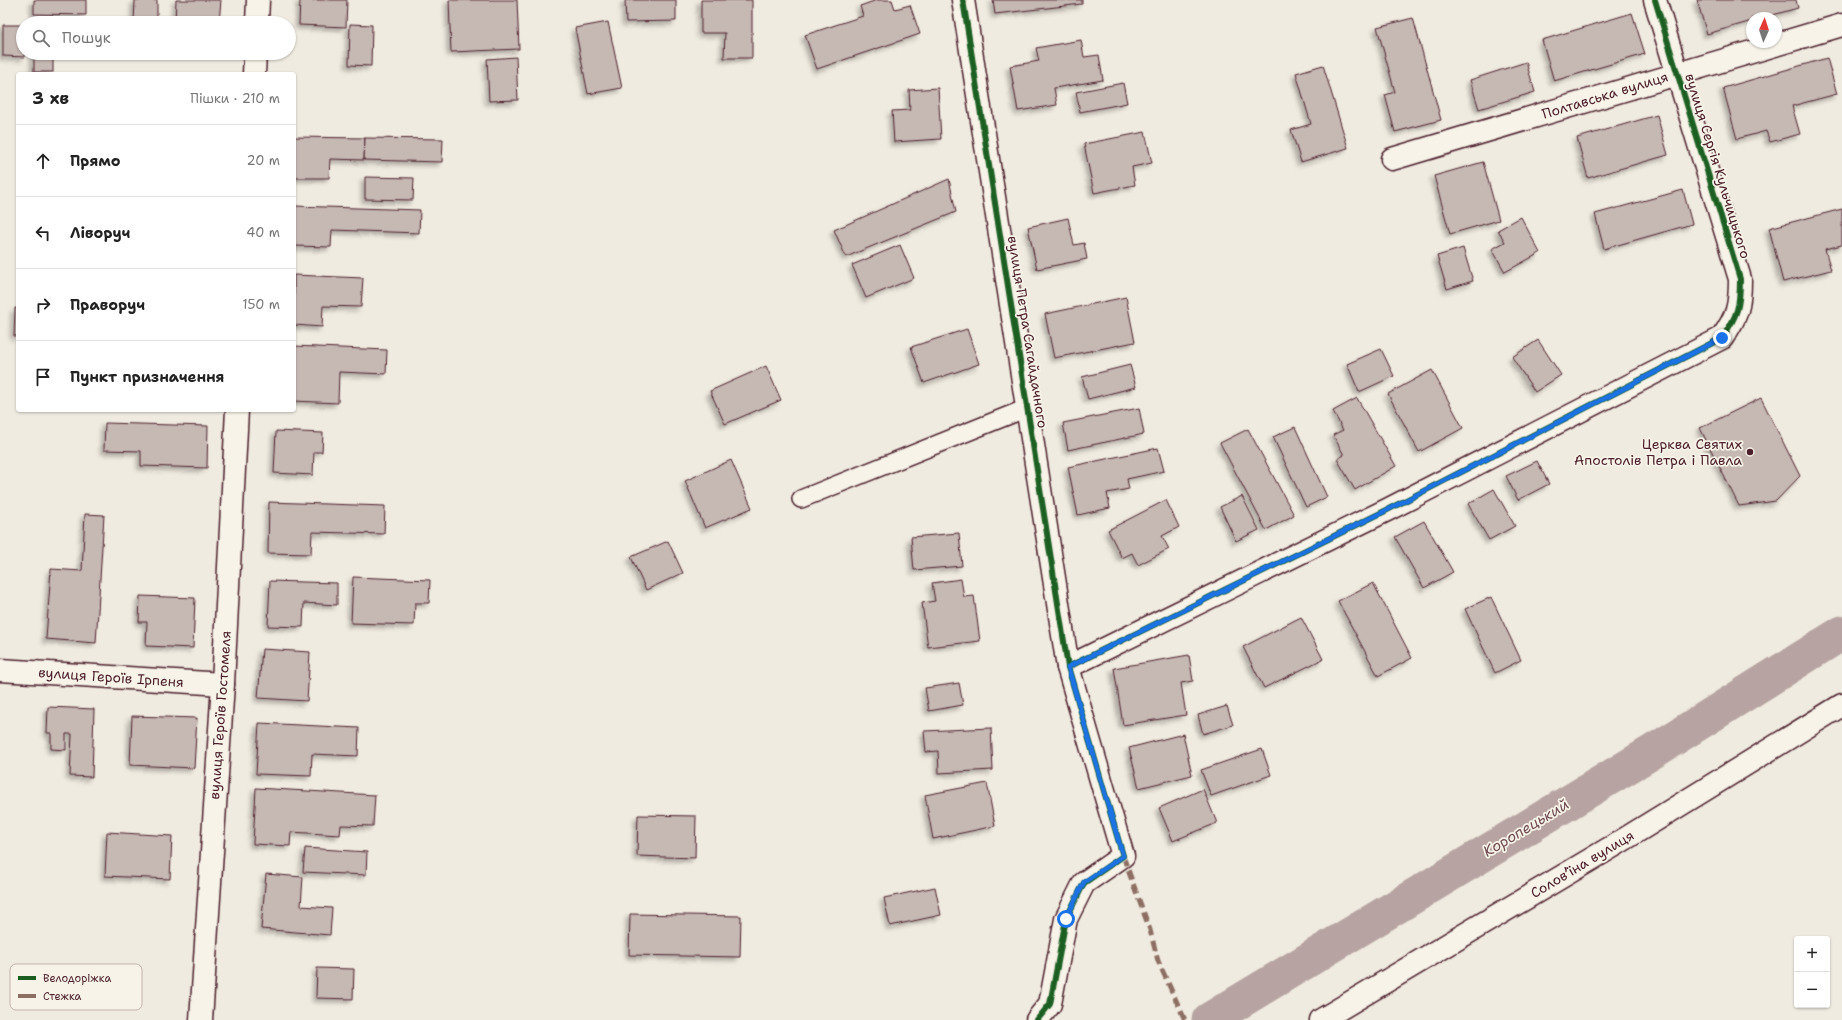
<!DOCTYPE html>
<html lang="uk">
<head>
<meta charset="utf-8">
<style>
	body { margin:0; font-family:"Shantell Sans",sans-serif; background:#f6f6f6; color:#222 }
	.controls { position:absolute; right:12px; bottom:12px; display:grid; overflow:hidden; border-radius:4px; box-shadow:0 1px 3px #0004 }
	.controls button { width:36px; height:36px; display:grid; place-items:center; padding:0; border:0; border-bottom:1px solid #e0e0e0; background:#fff; color:#222; font:20px sans-serif }
	.compass { position:absolute; left:1746px; top:12px; width:36px; height:36px; border-radius:50%; background:#fff; box-shadow:0 1px 3px #0004; rotate:3deg }
	.stop { position:absolute; width:12px; height:12px; margin:-9px; border:3px solid #1a73e8; border-radius:50%; background:#fff }
	.stop.end { background:#1a73e8; border-color:#fff; box-shadow:0 1px 4px #0008 }
	.list { margin:0; padding:0; list-style:none }
	h2 { display:flex; justify-content:space-between; align-items:center; height:52px; margin:0; padding:0 16px; font-size:17px }
	h2 small { font-size:13px; font-weight:400; color:#767676 }
	.list li { display:grid; grid-template-columns:26px 1fr auto; gap:12px; align-items:center; box-sizing:border-box; height:72px; padding:0 16px; border-top:1px solid #e0e0e0 }
	.list b { display:block; font-size:15px; white-space:nowrap }
	.list em { font-size:13px; font-style:normal; color:#767676 }
	.icon { flex:none; width:22px; height:22px; fill:none; stroke:currentColor; stroke-width:2; stroke-linecap:round; stroke-linejoin:round }
	.map { position:relative; flex:none; width:1842px; height:1020px; overflow:hidden }
	.search { position:absolute; background:#fff; box-shadow:0 1px 3px #0004; left:16px; top:16px; width:280px; height:44px; display:flex; align-items:center; gap:10px; box-sizing:border-box; padding:0 14px; border-radius:22px; color:#767676; font-size:15px }
	.panel { position:absolute; background:#fff; box-shadow:0 1px 3px #0004; left:16px; top:72px; width:280px; height:340px; border-radius:4px }
	.map>svg:first-child { display:block }
	.lines { fill:none; stroke-linecap:round; stroke-linejoin:round }
	.canal { stroke:#b7a4a2; stroke-width:35 }
	.building { fill:#c6b8b3; stroke:#4a1f2b; filter:url(#shadow) }
	.service-casing { stroke:#4a1f2b; stroke-width:20 }
	.minor-casing { stroke:#4a1f2b; stroke-width:25 }
	.service { stroke:#f7f3e8; stroke-width:17 }
	.minor { stroke:#f7f3e8; stroke-width:22 }
	.quiet { stroke:#8d6e63; stroke-width:5; stroke-dasharray:10 5; stroke-linecap:butt }
	.cycleway-casing { stroke:#f7f3e8; stroke-width:8 }
	.cycleway { stroke:#1b5e20; stroke-width:6 }
	.route { stroke:#1a73e8; stroke-width:5 }
	.poi-dot { fill:#4a1f2b; stroke:#f7f3e8; stroke-width:1.5 }
	.labels { text-anchor:middle; stroke-width:3.5; stroke-linejoin:round; paint-order:stroke }
	.street-label { font-size:14px; fill:#4a1f2b; stroke:#f7f3e8 }
	.poi-label { font-size:14px; fill:#4a1f2b; stroke:#f7f3e8; text-anchor:end }
	.water-label { font-size:15px; font-style:italic; fill:#704e55; stroke:#f7f3e8 }
	.key { fill:#f7f3e8; stroke:#c3b3af; stroke-width:1 }
	.key-label { font-size:11px; fill:#4a1f2b }
</style>
</head>
<body>
<div class="map">
<svg width="1842" height="1020" viewBox="0 0 1842 1020">
	<defs>
		<filter id="shadow"><feDropShadow dx="-3.5" dy="3.5" stdDeviation="2" flood-color="#0004"/></filter>
	</defs>
	<rect width="100%" height="100%" fill="#f0ebe0"/>
	<filter id="ink" filterUnits="userSpaceOnUse"><feTurbulence type="fractalNoise" baseFrequency=".025" numOctaves="2"/><feDisplacementMap in="SourceGraphic" scale="8" xChannelSelector="R" yChannelSelector="G"/><feConvolveMatrix kernelMatrix="1 2 1 2 8 2 1 2 1" color-interpolation-filters="sRGB"/></filter>
	<g filter="url(#ink)">
		<g class="lines">
			<polyline class="canal" points="1209,1020 1662,746 1842,633"/>
		</g>
		<g class="building">
			<polygon points="34,0 86,0 86,15 34,14"/>
			<polygon points="135,0 157,0 157,23 134,23"/>
			<polygon points="176,0 221,0 219,23 175,23"/>
			<polygon points="300,0 347,0 346,27 299,25"/>
			<polygon points="449,0 517,0 519,49 451,52"/>
			<polygon points="625,0 676,0 676,21 626,22"/>
			<polygon points="701,0 752,0 752,58 724,58 725,33 701,33"/>
			<polygon points="877,0 892,0 895,9 910,5 920,34 817,69 805,35 863,16 860,6"/>
			<polygon points="993,0 1082,0 1082,4 995,14"/>
			<polygon points="1697,0 1796,0 1798,8 1762,18 1752,18 1752,21 1707,34"/>
			<polygon points="1632,13 1645,54 1554,81 1542,40"/>
			<polygon points="1413,18 1441,120 1395,132 1385,95 1395,92 1377,27"/>
			<polygon points="608,22 622,88 588,94 575,28"/>
			<polygon points="350,24 372,25 371,66 349,65"/>
			<polygon points="3,25 23,25 23,53 25,53 25,57 3,56"/>
			<polygon points="1081,40 1084,57 1099,55 1103,80 1054,88 1057,105 1018,111 1010,66 1039,61 1036,48"/>
			<rect x="34" y="53" width="19" height="19"/>
			<polygon points="516,57 518,100 489,101 487,59"/>
			<polygon points="1827,58 1837,94 1792,106 1800,134 1770,142 1766,131 1737,139 1723,88"/>
			<polygon points="1526,62 1535,92 1479,109 1470,80"/>
			<polygon points="1323,65 1348,148 1301,162 1291,130 1311,124 1296,73"/>
			<polygon points="1123,83 1127,103 1080,112 1076,92"/>
			<polygon points="938,88 941,139 894,142 892,111 910,110 909,90"/>
			<polygon points="1657,115 1668,155 1588,178 1577,138"/>
			<polygon points="1145,132 1152,163 1132,167 1135,185 1094,193 1084,144"/>
			<polygon points="294,137 365,138 364,160 330,159 329,178 294,178"/>
			<polygon points="365,138 443,139 442,162 364,160"/>
			<polygon points="1483,162 1499,220 1450,234 1434,176"/>
			<polygon points="365,177 414,178 413,200 365,199"/>
			<polygon points="949,179 956,212 846,257 834,230"/>
			<polygon points="1683,190 1692,224 1604,249 1595,214"/>
			<polygon points="294,206 420,210 419,233 332,230 331,247 294,246"/>
			<polygon points="1842,209 1842,245 1825,249 1831,270 1783,282 1769,228"/>
			<polygon points="1521,217 1540,253 1505,272 1492,249 1505,242 1498,230"/>
			<polygon points="1068,218 1074,245 1084,243 1087,259 1037,269 1028,227"/>
			<polygon points="900,245 914,278 866,298 852,265"/>
			<polygon points="1463,248 1473,281 1447,289 1437,256"/>
			<polygon points="294,275 363,278 361,307 323,306 322,327 294,325"/>
			<polygon points="1126,297 1135,342 1054,358 1045,314"/>
			<polygon points="15,308 18,308 18,336 14,336"/>
			<polygon points="967,329 979,364 924,383 911,347"/>
			<polygon points="1538,340 1561,375 1535,392 1512,357"/>
			<polygon points="294,346 387,350 386,374 339,372 338,403 294,401"/>
			<polygon points="1381,349 1394,376 1359,392 1347,364"/>
			<polygon points="1130,365 1136,387 1088,399 1082,377"/>
			<polygon points="766,366 781,400 725,424 710,391"/>
			<polygon points="1432,370 1463,428 1419,452 1388,394"/>
			<polygon points="1357,398 1396,466 1355,490 1337,459 1344,455 1333,435 1343,430 1333,411"/>
			<polygon points="1761,398 1800,476 1776,501 1739,506 1700,428"/>
			<polygon points="1139,408 1144,434 1068,450 1063,423"/>
			<polygon points="105,423 208,426 207,468 141,466 141,451 104,450"/>
			<polygon points="1295,427 1327,497 1306,507 1273,437"/>
			<polygon points="1248,429 1294,515 1266,530 1220,443"/>
			<polygon points="276,431 323,433 322,452 314,452 313,475 274,473"/>
			<polygon points="1158,448 1164,471 1127,479 1129,489 1107,493 1110,508 1078,515 1068,467"/>
			<polygon points="731,460 752,508 705,528 685,481"/>
			<polygon points="1537,461 1549,484 1518,500 1506,476"/>
			<polygon points="1494,489 1515,526 1489,540 1468,504"/>
			<polygon points="1242,496 1259,530 1236,541 1220,507"/>
			<polygon points="1166,500 1179,527 1162,536 1169,549 1138,565 1132,553 1122,558 1108,530"/>
			<polygon points="269,502 385,506 384,534 312,532 311,554 268,553"/>
			<polygon points="85,514 104,515 96,643 46,639 51,569 82,571"/>
			<polygon points="1424,521 1453,572 1424,588 1395,537"/>
			<polygon points="959,533 962,566 914,570 911,537"/>
			<polygon points="668,541 683,573 646,590 631,557"/>
			<polygon points="353,577 430,580 429,603 415,603 414,625 351,623"/>
			<polygon points="961,579 964,597 974,596 980,641 928,647 922,603 935,601 932,583"/>
			<polygon points="270,581 337,583 337,605 304,603 303,627 268,626"/>
			<polygon points="1373,583 1412,658 1378,676 1338,601"/>
			<polygon points="140,596 195,598 193,648 146,646 147,622 139,622"/>
			<polygon points="1491,597 1521,660 1495,673 1465,609"/>
			<polygon points="1301,617 1323,659 1264,688 1243,647"/>
			<polygon points="262,649 310,652 307,701 258,698"/>
			<polygon points="1189,655 1193,681 1181,683 1186,715 1123,725 1114,668"/>
			<polygon points="959,683 963,705 929,711 925,688"/>
			<polygon points="1227,706 1233,725 1203,734 1198,715"/>
			<polygon points="48,707 94,709 92,777 70,776 72,734 66,734 66,750 51,749 51,733 47,733"/>
			<polygon points="132,716 197,718 194,768 130,765"/>
			<polygon points="259,723 359,728 358,756 312,754 311,776 256,774"/>
			<polygon points="991,728 993,770 939,773 938,751 926,752 924,731"/>
			<polygon points="1183,734 1192,775 1139,788 1129,748"/>
			<polygon points="1262,749 1271,775 1211,796 1201,770"/>
			<polygon points="987,783 995,826 933,839 925,795"/>
			<polygon points="256,788 375,795 373,826 341,825 340,835 291,832 290,846 253,844"/>
			<polygon points="1203,789 1217,823 1173,841 1159,808"/>
			<polygon points="638,815 696,816 695,858 637,856"/>
			<polygon points="107,832 172,836 170,879 105,876"/>
			<polygon points="305,848 367,852 366,875 303,872"/>
			<polygon points="266,874 303,877 301,906 332,908 330,935 261,929"/>
			<polygon points="935,887 941,915 890,926 884,898"/>
			<polygon points="630,914 741,916 740,957 629,955"/>
			<polygon points="317,968 354,969 353,999 316,998"/>
		</g>
		<g class="lines">
			<defs>
				<polyline id="service" points="801,499 1027,408"/>
				<g id="minor">
					<polyline points="963,0 1068,667 1123,856 1084,883 1066,919 1050,1004 1037,1020"/>
					<polyline points="257,23 258,0"/>
					<polyline points="254,74 255,53"/>
					<polyline points="1392,159 1842,25"/>
					<path d="M1068,667L1387,510L1722,338C1738,315 1740,306 1740,279L1655,0"/>
					<polyline points="0,670 223,684"/>
					<polyline points="201,1020 223,684 237,410"/>
					<polyline points="1321,1020 1615,845 1842,705"/>
				</g>
			</defs>
			<use href="#service" class="service-casing"/>
			<use href="#minor" class="minor-casing"/>
			<use href="#service" class="service"/>
			<use href="#minor" class="minor"/>
			<polyline class="quiet" points="1123,856 1150,930 1158,961 1185,1020"/>
			<defs>
				<g id="cycleway">
					<polyline points="963,0 1068,667 1123,856 1084,883 1066,919 1050,1004 1037,1020"/>
					<path d="M1068,667L1387,510L1722,338C1738,315 1740,306 1740,279L1655,0"/>
				</g>
			</defs>
			<use href="#cycleway" class="cycleway-casing"/>
			<use href="#cycleway" class="cycleway"/>
		</g>
	</g>
	<g class="lines" filter="url(#ink)">
		<polyline class="route" points="1066,919 1084,882 1123,856 1068,667 1387,510 1722,338"/>
	</g>
	<circle class="poi-dot" cx="1750" cy="452" r="4"/>
	<g class="labels">
		<g class="street-label">
			<text transform="translate(1605 95) rotate(-17)" y="5">Полтавська вулиця</text>
			<text transform="translate(1718 166) rotate(73)" y="5">вулиця Сергія Кульчицького</text>
			<text transform="translate(1028 332) rotate(81)" y="5">вулиця Петра Сагайдачного</text>
			<text transform="translate(111 677) rotate(4)" y="5">вулиця Героїв Ірпеня</text>
			<text transform="translate(220 715) rotate(-86)" y="5">вулиця Героїв Гостомеля</text>
			<text transform="translate(1582 864) rotate(-31)" y="5">Соловʼїна вулиця</text>
		</g>
		<g class="poi-label">
			<text x="1742" y="449">Церква Святих<tspan x="1742" dy="16">Апостолів Петра і Павла</tspan></text>
		</g>
		<g class="water-label">
			<text transform="translate(1526 828) rotate(-31)" y="5">Коропецький</text>
		</g>
	</g>
	<rect x="10" y="964" width="132" height="46" rx="6" class="key"/>
	<rect x="18" y="976" width="18" height="4" fill="#1b5e20"/>
	<rect x="18" y="994" width="18" height="4" fill="#8d6e63"/>
	<g class="key-label">
		<text x="43" y="982">Велодоріжка</text>
		<text x="43" y="1000">Стежка</text>
	</g>
</svg>
<div class="controls">
<button>+</button>
<button>−</button>
</div>
<svg class="compass" viewBox="-18 -18 36 36"><path d="M0-13l5 13h-10z" fill="#e53935"/><path d="M0 13l5-13h-10z" fill="#767676"/></svg>
<div class="stop" style="left:1066px;top:919px"></div>
<div class="stop end" style="left:1722px;top:338px"></div>
<div class="search"><svg class="icon" aria-label="search" viewBox="0 0 24 24"><circle cx="10" cy="10" r="6"/><path d="M15 15l6 6"/></svg>Пошук</div>
<section class="panel">
<h2>3 хв<small>Пішки · 210 m</small></h2>
<ul class="list">
<li><svg class="icon" aria-label="ahead" viewBox="0 0 24 24"><path d="M12 20V5M6 11l6-6 6 6"/></svg><div><b>Прямо</b></div><em>20 m</em></li>
<li><svg class="icon" aria-label="left" viewBox="0 0 24 24"><path d="M17 20v-9H6M10 6l-5 5 5 5"/></svg><div><b>Ліворуч</b></div><em>40 m</em></li>
<li><svg class="icon" aria-label="right" viewBox="0 0 24 24"><path d="M7 20v-9h11M14 6l5 5-5 5"/></svg><div><b>Праворуч</b></div><em>150 m</em></li>
<li><svg class="icon" aria-label="arrive" viewBox="0 0 24 24"><path d="M6 21V4h12l-3 4 3 4H6"/></svg><div><b>Пункт призначення</b></div></li>
</ul>
</section>
</div>
</body>
</html>
